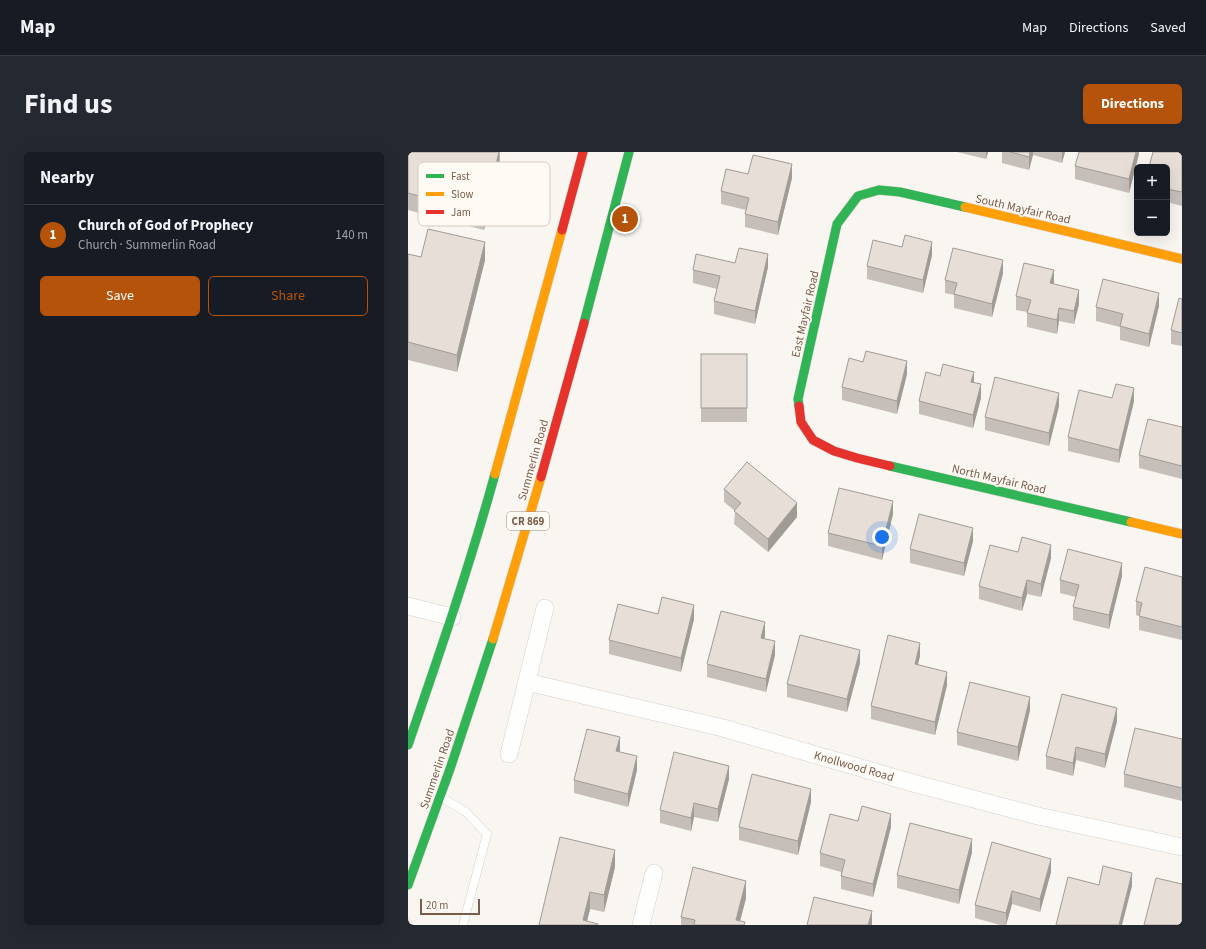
<!DOCTYPE html>
<html lang="en">
<head>
<meta charset="utf-8">
<style>
	body { margin:0; font-family:"Source Sans 3",sans-serif; background:#242831; color:#f1f3f6 }
	.controls { position:absolute; right:12px; top:12px; display:grid; overflow:hidden; border-radius:6px; box-shadow:0 4px 16px #0002 }
	.controls button { width:36px; height:36px; display:grid; place-items:center; padding:0; border:0; border-bottom:1px solid #363941; background:#171b24; color:#f1f3f6; font:20px sans-serif }
	.scale { position:absolute; left:12px; bottom:10px; width:60px; box-sizing:border-box; padding-left:4px; border:2px solid #7a5c4d; border-top:0; font-size:11px; line-height:14px; white-space:nowrap; color:#7a5c4d; -webkit-text-stroke:3px #fffaf3; paint-order:stroke }
	.you { position:absolute; left:474px; top:385px; width:14px; height:14px; margin:-10px; border:3px solid #fff; border-radius:50%; background:#1a73e8; box-shadow:0 0 0 6px #1a73e833 }
	.badge { display:grid; place-items:center; width:26px; height:26px; border-radius:50%; background:#b45309; color:#fff; font-size:13px; font-weight:700 }
	.pin { position:absolute; translate:-50% -50%; border:2px solid #fff; box-shadow:0 1px 4px #0006 }
	.list { margin:0; padding:0; list-style:none }
	h2 { display:flex; justify-content:space-between; align-items:center; height:52px; margin:0; padding:0 16px; font-size:17px }
	h2 small { font-size:13px; font-weight:400; color:#9ea1a6 }
	.list li { display:grid; grid-template-columns:26px 1fr auto; gap:12px; align-items:center; box-sizing:border-box; height:60px; padding:0 16px; border-top:1px solid #363941 }
	.list b { display:block; font-size:15px; white-space:nowrap }
	.list p { margin:0; font-size:13px; white-space:nowrap; color:#9ea1a6 }
	.list em { font-size:13px; font-style:normal; color:#9ea1a6 }
	.actions { display:flex; gap:8px; padding:12px 16px }
	.actions a { flex:1; padding:9px 0; border:1px solid #b45309; border-radius:6px; text-align:center; font-size:14px; color:#b45309 }
	.actions .main { background:#b45309; color:#fff }
	.map { position:relative; flex:none; width:774px; height:773px; overflow:hidden; border-radius:6px }
	header { display:flex; align-items:center; gap:24px; box-sizing:border-box; height:56px; padding:0 20px; background:#171b24; border-bottom:1px solid #363941 }
	header strong { font-size:19px }
	nav { display:flex; gap:22px; margin-inline-start:auto; font-size:14px }
	.intro { display:flex; align-items:center; justify-content:space-between; box-sizing:border-box; height:96px; padding:0 24px }
	h1 { margin:0; font-size:28px }
	.button { padding:10px 18px; border-radius:6px; background:#b45309; color:#fff; font-size:14px; font-weight:700 }
	main { display:flex; gap:24px; padding:0 24px }
	aside { flex:1; background:#171b24; border-radius:6px; box-shadow:0 4px 16px #0002 }
	.map>svg:first-child { display:block }
	.lines { fill:none; stroke-linecap:round; stroke-linejoin:round }
	.lane-casing { stroke:#d7d1cb; stroke-width:9 }
	.street-casing { stroke:#d7d1cb; stroke-width:18 }
	.fast-casing { stroke:#d9d2cb; stroke-width:10 }
	.slow-casing { stroke:#d9d2cb; stroke-width:10 }
	.jam-casing { stroke:#d9d2cb; stroke-width:10 }
	.lane { stroke:#fefefd; stroke-width:8 }
	.street { stroke:#fefefd; stroke-width:17 }
	.fast { stroke:#30b455; stroke-width:9 }
	.slow { stroke:#ff9f0a; stroke-width:9 }
	.jam { stroke:#e5322d; stroke-width:9 }
	.wall { fill:#c6bfb9 }
	.shaded-wall { fill:#a19b96 }
	.building { fill:#e6ded7; stroke:#a19b96 }
	.labels { text-anchor:middle; stroke-width:3.5; stroke-linejoin:round; paint-order:stroke }
	.shield { fill:#fffaf3; stroke:#a28b7f; stroke-width:1 }
	.shield-label { font-size:11px; font-weight:bold; fill:#7a5c4d }
	.street-label { font-size:12px; fill:#7a5c4d; stroke:#fffaf3 }
	.key { fill:#fffaf3; stroke:#d7cbc1; stroke-width:1 }
	.key-label { font-size:11px; fill:#7a5c4d }
</style>
</head>
<body>
<header>
<strong>Map</strong>
<nav><a>Map</a><a>Directions</a><a>Saved</a></nav>
</header>
<div class="intro"><h1>Find us</h1><a class="button">Directions</a></div>
<main>
<aside>
<h2>Nearby<small></small></h2>
<ul class="list">
<li><span class="badge">1</span><div><b>Church of God of Prophecy</b><p>Church · Summerlin Road</p></div><em>140 m</em></li>
</ul>
<div class="actions"><a class="main">Save</a><a>Share</a></div>
</aside>
<div class="map">
<svg width="774" height="773" viewBox="0 0 774 773">
	<rect width="100%" height="100%" fill="#f9f5f0"/>
	<g class="lines">
		<defs>
			<polyline id="lane" points="33,645 58,660 79,682 55,773"/>
			<g id="street">
				<polyline points="0,454 44,465"/>
				<polyline points="119,530 315,576 505,631 630,664 774,695"/>
				<polyline points="101,602 137,456"/>
				<polyline points="233,773 246,721"/>
			</g>
			<g id="fast">
				<polyline points="176,171 221,0"/>
				<polyline points="391,254 390,247 429,72 450,44 471,38 492,40 557,55"/>
				<polyline points="482,314 723,370"/>
				<path d="M0,593C31,503 62,413 87,322"/>
				<polyline points="0,733 42,617 85,487"/>
			</g>
			<g id="slow">
				<polyline points="557,55 774,107"/>
				<polyline points="87,322 154,78"/>
				<polyline points="723,370 774,382"/>
				<polyline points="85,487 133,325"/>
			</g>
			<g id="jam">
				<polyline points="154,78 175,0"/>
				<polyline points="391,254 393,270 405,288 426,299 449,306 482,314"/>
				<polyline points="133,325 176,171"/>
			</g>
		</defs>
		<use href="#lane" class="lane-casing"/>
		<use href="#street" class="street-casing"/>
		<use href="#fast" class="fast-casing"/>
		<use href="#slow" class="slow-casing"/>
		<use href="#jam" class="jam-casing"/>
		<use href="#lane" class="lane"/>
		<use href="#street" class="street"/>
		<use href="#fast" class="fast"/>
		<use href="#slow" class="slow"/>
		<use href="#jam" class="jam"/>
	</g>
	<g class="wall">
		<polygon points="0,0 92,0 92,15 76,78 0,58"/>
		<polygon points="549,0 580,0 578,7"/>
		<polygon points="594,0 657,0 654,11 625,3 621,18 594,11"/>
		<polygon points="731,0 721,41 667,27 667,14"/>
		<polygon points="774,0 774,54 759,50 759,15"/>
		<polygon points="340,22 384,26 370,83 337,75 337,62 338,58 313,52 313,39"/>
		<polygon points="494,95 524,103 515,141 459,127 459,114"/>
		<polygon points="0,102 13,105 77,108 49,220 0,208"/>
		<polygon points="327,111 360,115 347,172 306,162 306,149 309,137 285,131 285,118"/>
		<polygon points="595,121 584,165 546,156 546,143 537,141 537,128"/>
		<polygon points="645,132 671,152 666,172 651,169 649,182 619,175 619,160 608,158 608,144"/>
		<polygon points="774,147 774,194 763,192 763,178"/>
		<polygon points="751,154 741,195 712,188 712,175 688,169 688,155"/>
		<rect x="293" y="202" width="46" height="68"/>
		<polygon points="499,222 489,262 434,248 434,235"/>
		<polygon points="532,224 566,231 573,246 565,276 511,262 511,249"/>
		<polygon points="704,246 726,249 711,311 660,299 660,285"/>
		<polygon points="651,254 641,294 577,278 577,265"/>
		<polygon points="774,275 774,327 731,316 731,303"/>
		<polygon points="316,337 389,365 360,400 326,372 327,359 316,350"/>
		<polygon points="485,362 474,408 420,394 420,381"/>
		<polygon points="565,389 556,424 502,411 502,397"/>
		<polygon points="610,400 643,406 633,445 619,442 614,459 571,447 571,434"/>
		<polygon points="714,424 701,477 665,468 665,455 668,445 652,441 652,428"/>
		<polygon points="774,425 774,488 731,478 731,464 728,463 728,449"/>
		<polygon points="250,462 286,467 273,520 201,502 201,488"/>
		<polygon points="357,484 357,487 367,503 358,540 299,525 299,512"/>
		<polygon points="512,504 510,512 539,533 527,583 463,567 463,554"/>
		<polygon points="452,511 439,560 379,545 379,532"/>
		<polygon points="622,558 610,609 549,593 549,580"/>
		<polygon points="709,569 697,616 668,608 665,624 638,617 638,604"/>
		<polygon points="774,587 774,649 716,635 716,622"/>
		<polygon points="212,598 211,600 229,618 220,655 166,641 166,628"/>
		<polygon points="321,627 310,670 286,665 283,679 252,671 252,658"/>
		<polygon points="403,650 390,703 331,688 331,675"/>
		<polygon points="450,669 483,675 465,745 433,737 433,720 412,714 412,701"/>
		<polygon points="564,700 551,752 489,736 489,723"/>
		<polygon points="207,715 196,760 182,757 179,769 190,773 131,773"/>
		<polygon points="643,720 632,760 604,752 598,773 592,773 567,766 567,753"/>
		<polygon points="338,746 332,769 337,773 273,773 273,765"/>
	</g>
	<g class="shaded-wall">
		<polygon points="91,0 92,15 76,78 76,61"/>
		<polygon points="578,0 580,0 578,7"/>
		<polygon points="622,0 625,0 625,3 621,18 621,5"/>
		<polygon points="654,0 657,0 654,11"/>
		<polygon points="728,0 731,0 731,2 721,41 721,27"/>
		<polygon points="384,12 384,26 370,83 370,70"/>
		<polygon points="77,90 77,108 49,220 49,203"/>
		<polygon points="524,90 524,103 515,141 515,128"/>
		<polygon points="360,102 360,115 347,172 347,159"/>
		<polygon points="595,108 595,121 584,165 584,152"/>
		<polygon points="646,118 646,131 642,144 642,131"/>
		<polygon points="671,138 671,152 666,172 666,159"/>
		<polygon points="751,141 751,154 741,195 741,182"/>
		<polygon points="651,156 651,169 649,182 649,168"/>
		<polygon points="499,209 499,222 489,262 489,249"/>
		<polygon points="566,220 566,233 563,230"/>
		<polygon points="573,232 573,246 565,276 565,263"/>
		<polygon points="726,236 726,249 711,311 711,298"/>
		<polygon points="651,241 651,254 641,294 641,281"/>
		<polygon points="485,349 485,362 474,408 474,394"/>
		<polygon points="389,351 389,365 360,400 360,387"/>
		<polygon points="565,376 565,389 556,424 556,411"/>
		<polygon points="643,393 643,406 633,445 633,432"/>
		<polygon points="714,411 714,424 701,477 701,463"/>
		<polygon points="619,428 619,442 614,459 614,446"/>
		<polygon points="286,453 286,467 273,520 273,506"/>
		<polygon points="357,470 357,484 353,499 353,486"/>
		<polygon points="367,489 367,503 358,540 358,527"/>
		<polygon points="512,491 512,504 507,525 507,512"/>
		<polygon points="452,498 452,511 439,560 439,547"/>
		<polygon points="539,520 539,533 527,583 527,570"/>
		<polygon points="622,545 622,558 610,609 610,595"/>
		<polygon points="709,556 709,569 697,616 697,602"/>
		<polygon points="212,585 212,598 208,612 208,599"/>
		<polygon points="668,595 668,608 665,624 665,611"/>
		<polygon points="229,604 229,618 220,655 220,642"/>
		<polygon points="321,614 321,627 310,670 310,657"/>
		<polygon points="403,637 403,650 390,703 390,689"/>
		<polygon points="286,651 286,665 283,679 283,666"/>
		<polygon points="483,662 483,675 465,745 465,732"/>
		<polygon points="564,687 564,700 551,752 551,738"/>
		<polygon points="207,698 207,715 196,760 196,743"/>
		<polygon points="643,707 643,720 632,760 632,747"/>
		<polygon points="724,721 724,734 714,773 711,773"/>
		<polygon points="338,729 338,746 331,773 328,768"/>
		<polygon points="604,739 604,752 598,773 598,761"/>
		<polygon points="182,740 182,757 178,773 175,768"/>
		<polygon points="464,759 464,773 460,773"/>
	</g>
	<g class="building">
		<polygon points="0,0 91,0 76,61 0,41"/>
		<polygon points="602,0 622,0 621,5"/>
		<polygon points="671,0 728,0 721,27 667,14"/>
		<polygon points="745,0 774,0 774,40 759,37 759,15 741,15"/>
		<polygon points="345,3 384,12 370,70 337,62 341,46 313,39 318,17 340,22"/>
		<polygon points="20,77 77,90 49,203 0,190 0,102 13,105"/>
		<polygon points="497,83 524,90 515,128 459,114 465,88 494,95"/>
		<polygon points="331,96 360,102 347,159 306,149 312,124 285,118 288,102 327,111"/>
		<polygon points="545,96 595,108 584,152 546,142 549,131 537,128"/>
		<polygon points="616,111 646,118 642,131 671,138 666,159 651,156 649,168 619,161 623,148 608,144"/>
		<polygon points="695,127 751,141 741,182 712,174 715,162 688,155"/>
		<polygon points="771,146 774,147 774,181 763,178"/>
		<polygon points="458,199 499,209 489,249 434,235 441,206 455,210"/>
		<rect x="293" y="202" width="46" height="54"/>
		<polygon points="535,212 566,220 563,230 573,232 565,263 511,249 518,220 532,224"/>
		<polygon points="587,225 651,241 641,281 577,265"/>
		<polygon points="708,232 726,236 711,298 660,285 671,238 704,246"/>
		<polygon points="740,267 774,275 774,314 731,303"/>
		<polygon points="339,310 389,351 360,387 326,359 333,351 316,337"/>
		<polygon points="431,336 485,349 474,394 420,381"/>
		<polygon points="511,362 565,376 556,411 502,397"/>
		<polygon points="614,385 643,393 633,432 619,428 614,446 571,434 582,393 610,400"/>
		<polygon points="660,397 714,411 701,463 665,455 671,433 652,428"/>
		<polygon points="737,415 774,425 774,475 731,464 734,451 728,449"/>
		<polygon points="254,445 286,453 273,506 201,488 210,452 250,462"/>
		<polygon points="313,459 357,470 353,486 367,489 358,527 299,512"/>
		<polygon points="392,483 452,498 439,547 379,532"/>
		<polygon points="480,483 512,491 507,512 539,520 527,570 463,554"/>
		<polygon points="562,530 622,545 610,595 549,580"/>
		<polygon points="654,542 709,556 697,602 668,595 665,611 638,604"/>
		<polygon points="727,576 774,587 774,636 716,622"/>
		<polygon points="179,577 212,585 208,599 229,604 220,642 166,628"/>
		<polygon points="266,600 321,614 310,657 286,651 283,666 252,658"/>
		<polygon points="344,622 403,637 390,689 331,675"/>
		<polygon points="454,654 483,662 465,732 433,724 437,708 412,701 422,662 450,669"/>
		<polygon points="502,671 564,687 551,738 489,723"/>
		<polygon points="152,685 207,698 196,743 182,740 175,768 190,772 190,773 131,773"/>
		<polygon points="584,690 643,707 632,747 604,739 598,761 567,753"/>
		<polygon points="695,714 724,721 711,773 648,773 660,725 691,733"/>
		<polygon points="285,715 338,729 328,768 337,770 336,773 286,773 287,768 273,765"/>
		<polygon points="748,726 774,732 774,773 736,773"/>
		<polygon points="406,745 464,759 460,773 399,773"/>
	</g>
	<g class="labels">
		<rect class="shield" x="99" y="360" width="42" height="18" rx="3"/>
		<g class="shield-label">
			<text x="120" y="373">CR 869</text>
		</g>
		<g class="street-label">
			<text transform="translate(615 57) rotate(13)" y="4">South Mayfair Road</text>
			<text transform="translate(397 162) rotate(-77)" y="4">East Mayfair Road</text>
			<text transform="translate(125 308) rotate(-74)" y="4">Summerlin Road</text>
			<text transform="translate(591 327) rotate(13)" y="4">North Mayfair Road</text>
			<text transform="translate(446 614) rotate(16)" y="4">Knollwood Road</text>
			<text transform="translate(29 617) rotate(-71)" y="4">Summerlin Road</text>
		</g>
	</g>
	<rect x="10" y="10" width="132" height="64" rx="6" class="key"/>
	<rect x="18" y="22" width="18" height="4" fill="#30b455"/>
	<rect x="18" y="40" width="18" height="4" fill="#ff9f0a"/>
	<rect x="18" y="58" width="18" height="4" fill="#e5322d"/>
	<g class="key-label">
		<text x="43" y="28">Fast</text>
		<text x="43" y="46">Slow</text>
		<text x="43" y="64">Jam</text>
	</g>
</svg>
<div class="controls">
<button>+</button>
<button>−</button>
</div>
<div class="scale">20 m</div>
<div class="you"></div>
<div class="pin badge" style="left:217px;top:67px">1</div>
</div>
</main>
</body>
</html>
